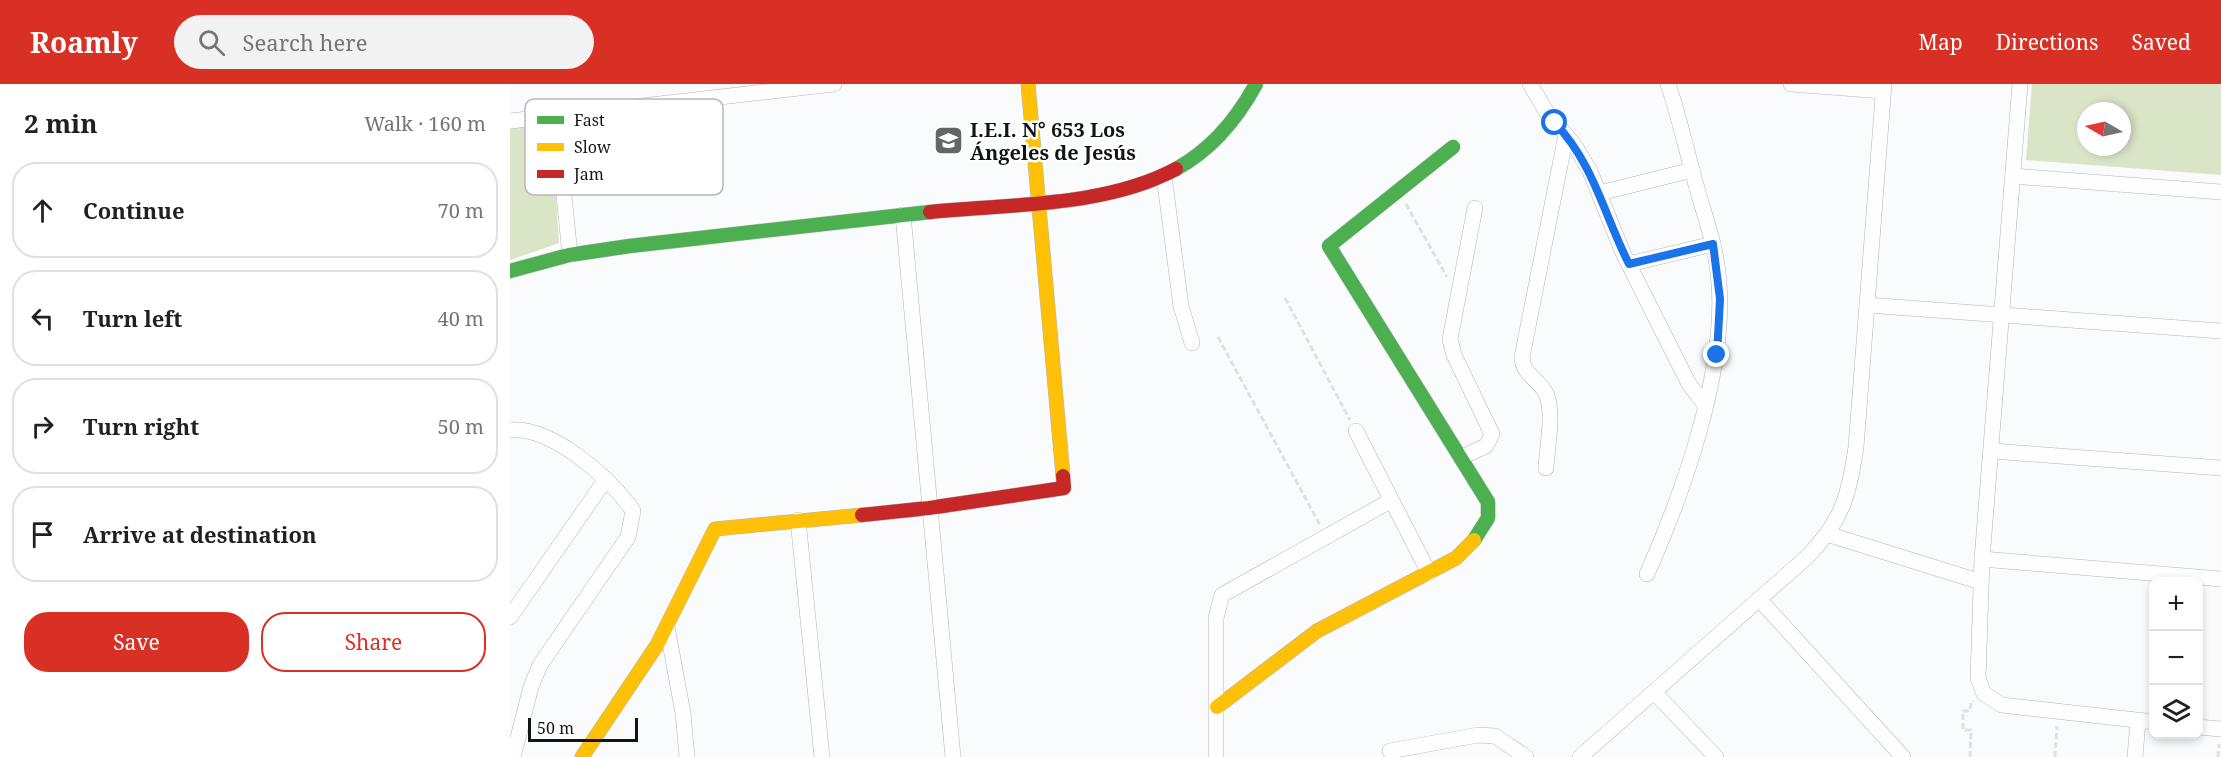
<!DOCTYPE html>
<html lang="en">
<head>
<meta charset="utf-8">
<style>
	body { margin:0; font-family:"Noto Serif",serif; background:#f2f2f2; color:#202124 }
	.controls { position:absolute; right:18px; bottom:18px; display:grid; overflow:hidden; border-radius:12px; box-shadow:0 3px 9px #0003 }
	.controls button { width:54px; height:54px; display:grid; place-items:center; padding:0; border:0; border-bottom:2px solid #e0e0e0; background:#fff; color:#202124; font:30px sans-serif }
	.compass { position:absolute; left:1567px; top:18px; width:54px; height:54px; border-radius:50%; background:#fff; box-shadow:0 3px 9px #0003; rotate:279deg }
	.scale { position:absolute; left:18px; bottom:15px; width:110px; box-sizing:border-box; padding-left:6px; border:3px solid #121415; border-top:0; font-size:16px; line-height:21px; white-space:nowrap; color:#121415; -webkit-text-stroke:4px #fff; paint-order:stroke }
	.stop { position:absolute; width:18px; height:18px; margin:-14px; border:4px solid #1a73e8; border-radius:50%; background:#fff }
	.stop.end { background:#1a73e8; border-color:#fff; box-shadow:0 2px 6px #0008 }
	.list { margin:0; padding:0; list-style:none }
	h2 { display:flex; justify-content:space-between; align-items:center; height:78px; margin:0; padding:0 24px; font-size:26px }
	h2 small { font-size:20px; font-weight:400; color:#757577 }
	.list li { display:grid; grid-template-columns:39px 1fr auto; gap:18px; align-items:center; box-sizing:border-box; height:96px; margin:0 12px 12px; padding:0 12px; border:2px solid #e0e0e0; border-radius:24px }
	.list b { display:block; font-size:22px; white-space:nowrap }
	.list em { font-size:20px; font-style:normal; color:#757577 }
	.actions { display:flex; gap:12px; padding:18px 24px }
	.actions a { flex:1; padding:14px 0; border:2px solid #d93025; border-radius:24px; text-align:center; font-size:21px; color:#d93025 }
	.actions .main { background:#d93025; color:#fff }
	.icon { flex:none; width:33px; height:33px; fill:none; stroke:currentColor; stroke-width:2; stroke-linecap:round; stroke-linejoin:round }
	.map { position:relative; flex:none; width:1711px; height:673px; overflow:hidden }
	header { display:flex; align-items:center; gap:36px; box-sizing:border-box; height:84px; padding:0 30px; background:#d93025; color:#fff }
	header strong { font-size:28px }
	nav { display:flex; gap:33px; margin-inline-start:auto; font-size:21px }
	.search { width:420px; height:54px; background:#f2f2f2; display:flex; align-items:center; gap:15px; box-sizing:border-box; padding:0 21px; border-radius:33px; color:#757577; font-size:22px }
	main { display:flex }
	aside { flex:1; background:#fff }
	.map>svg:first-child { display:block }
	.green { fill:#dae5c8; fill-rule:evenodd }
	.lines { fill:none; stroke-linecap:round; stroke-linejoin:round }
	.street-casing { stroke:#b4b5b7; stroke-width:16 }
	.fast-casing { stroke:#b4b5b7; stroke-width:15 }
	.slow-casing { stroke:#b4b5b7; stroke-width:15 }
	.jam-casing { stroke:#b4b5b7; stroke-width:15 }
	.path { stroke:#e0e1e1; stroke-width:3; stroke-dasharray:6 3; stroke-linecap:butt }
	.street { stroke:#fefeff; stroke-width:15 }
	.fast { stroke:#4caf50; stroke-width:14 }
	.slow { stroke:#ffc107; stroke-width:14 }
	.jam { stroke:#c62828; stroke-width:14 }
	.route { stroke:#1a73e8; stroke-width:8 }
	.labels { text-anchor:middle; stroke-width:5; stroke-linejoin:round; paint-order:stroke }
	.poi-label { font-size:20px; font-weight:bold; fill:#121415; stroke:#fff; text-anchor:start }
	.key { fill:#fff; stroke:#b8b8b9; stroke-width:1.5 }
	.key-label { font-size:16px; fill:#121415 }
</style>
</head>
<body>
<header>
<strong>Roamly</strong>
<div class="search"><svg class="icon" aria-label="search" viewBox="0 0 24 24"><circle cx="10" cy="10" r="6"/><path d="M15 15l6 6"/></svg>Search here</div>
<nav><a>Map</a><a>Directions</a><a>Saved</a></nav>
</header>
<main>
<aside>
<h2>2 min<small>Walk · 160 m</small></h2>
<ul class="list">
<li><svg class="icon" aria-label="ahead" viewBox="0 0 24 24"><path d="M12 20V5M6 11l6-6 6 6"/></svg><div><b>Continue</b></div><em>70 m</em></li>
<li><svg class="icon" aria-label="left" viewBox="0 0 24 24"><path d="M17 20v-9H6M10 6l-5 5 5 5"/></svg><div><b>Turn left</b></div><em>40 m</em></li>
<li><svg class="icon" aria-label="right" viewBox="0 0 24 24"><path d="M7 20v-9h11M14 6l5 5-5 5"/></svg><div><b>Turn right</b></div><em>50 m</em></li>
<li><svg class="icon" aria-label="arrive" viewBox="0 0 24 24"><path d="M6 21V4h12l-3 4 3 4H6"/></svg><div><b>Arrive at destination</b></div></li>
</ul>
<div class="actions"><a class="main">Save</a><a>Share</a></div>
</aside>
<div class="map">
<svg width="1711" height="673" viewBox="0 0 1711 673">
	<rect width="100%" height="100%" fill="#f9fbfd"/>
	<g class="green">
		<path d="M1522,0H1711V91L1516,76ZM1576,27H1612V63H1576Z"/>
		<polygon points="41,39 49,159 0,176 0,45"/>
	</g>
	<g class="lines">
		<defs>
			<g id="street">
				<polyline points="1020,0 1036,27 1065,62 1080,87 1113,169 1179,300 1195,321"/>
				<polyline points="1281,0 1373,7"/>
				<polyline points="1510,0 1472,475 1468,594 1474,610 1492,621 1644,638"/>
				<polyline points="46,32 60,171"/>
				<polyline points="0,37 324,0"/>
				<polyline points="654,92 671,222 682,259"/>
				<polyline points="1503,92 1711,108"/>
				<polyline points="1090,109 1182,86"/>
				<polyline points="393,131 443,673"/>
				<polyline points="1119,180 1203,160"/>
				<polyline points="1357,221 1711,247"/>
				<path d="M0,346C41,342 101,394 123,427L118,453L30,581L21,603L3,673"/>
				<polyline points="846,347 919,489"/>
				<polyline points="1482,367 1711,384"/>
				<polyline points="952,373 976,362 982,350 944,271 940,255 965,124"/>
				<path d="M1036,384C1037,363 1044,332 1037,312C1031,295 1013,293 1012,273L1056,51"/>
				<polyline points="288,436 312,673"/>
				<polyline points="1317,450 1471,498"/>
				<polyline points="1472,475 1711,495"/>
				<path d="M1137,490C1173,409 1216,289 1209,199C1207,163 1194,131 1185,97C1176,65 1169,32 1158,0"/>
				<polyline points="1249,515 1393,673"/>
				<polyline points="0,533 96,395"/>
				<polyline points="157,543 173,629 177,673"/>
				<polyline points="1144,608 1206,673"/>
				<polyline points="1688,643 1711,645"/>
				<polyline points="880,667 968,651 985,652 1016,673"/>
				<polyline points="706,673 706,534 712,511 880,417"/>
				<path d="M1070,673L1297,473C1332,437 1339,412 1346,363L1374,0"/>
				<polyline points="1625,673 1628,637"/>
			</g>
			<g id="fast">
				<polyline points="943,63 819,162 978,418 978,434 964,456"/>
				<path d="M666,85C701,66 727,35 746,0"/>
				<polyline points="0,187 59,171 120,162 420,128"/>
			</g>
			<g id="slow">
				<polyline points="518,0 553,392"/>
				<polyline points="707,623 807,547 946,474 964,456"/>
				<polyline points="72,673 147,561 205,445 352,431"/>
			</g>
			<g id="jam">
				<path d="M420,128C499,120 595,123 666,85"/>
				<polyline points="352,431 419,424 554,404 553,392"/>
			</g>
		</defs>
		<use href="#street" class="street-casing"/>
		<use href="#fast" class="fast-casing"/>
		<use href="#slow" class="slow-casing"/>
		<use href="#jam" class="jam-casing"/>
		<g class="path">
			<polyline points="896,120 937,193"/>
			<polyline points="775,214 840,336"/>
			<polyline points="708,253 810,441"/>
			<polyline points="1460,673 1461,646 1453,646 1453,627 1460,627 1461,619 1464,617"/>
			<polyline points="1545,673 1547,642"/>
			<polyline points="1708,673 1709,660"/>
		</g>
		<use href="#street" class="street"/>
		<use href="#fast" class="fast"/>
		<use href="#slow" class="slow"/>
		<use href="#jam" class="jam"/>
	</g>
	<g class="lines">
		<path class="route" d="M1045,39C1084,80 1094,131 1119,180L1203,160L1210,215L1207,271"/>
	</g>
	<defs>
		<symbol id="school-square" viewBox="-11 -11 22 22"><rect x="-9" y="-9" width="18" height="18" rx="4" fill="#636566" stroke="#fff"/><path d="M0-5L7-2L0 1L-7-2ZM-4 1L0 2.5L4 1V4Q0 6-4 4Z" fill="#fff"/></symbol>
	</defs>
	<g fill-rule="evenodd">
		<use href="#school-square" x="422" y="40" width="33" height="33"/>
	</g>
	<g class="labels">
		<g class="poi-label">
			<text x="460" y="53">I.E.I. N° 653 Los<tspan x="460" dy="23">Ángeles de Jesús</tspan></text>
		</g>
	</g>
	<rect x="15" y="15" width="198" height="96" rx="9" class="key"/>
	<rect x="27" y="32" width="27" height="8" fill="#4caf50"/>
	<rect x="27" y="59" width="27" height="8" fill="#ffc107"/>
	<rect x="27" y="86" width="27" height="8" fill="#c62828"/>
	<g class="key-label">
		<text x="64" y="42">Fast</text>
		<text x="64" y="69">Slow</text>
		<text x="64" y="96">Jam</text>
	</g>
</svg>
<div class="controls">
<button>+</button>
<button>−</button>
<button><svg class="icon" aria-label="layers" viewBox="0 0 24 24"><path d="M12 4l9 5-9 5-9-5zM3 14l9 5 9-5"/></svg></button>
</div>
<svg class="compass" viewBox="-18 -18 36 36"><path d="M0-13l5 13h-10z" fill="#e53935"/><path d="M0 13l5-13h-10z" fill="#757577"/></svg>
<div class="scale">50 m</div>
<div class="stop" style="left:1045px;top:39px"></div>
<div class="stop end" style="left:1207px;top:271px"></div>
</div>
</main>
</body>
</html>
